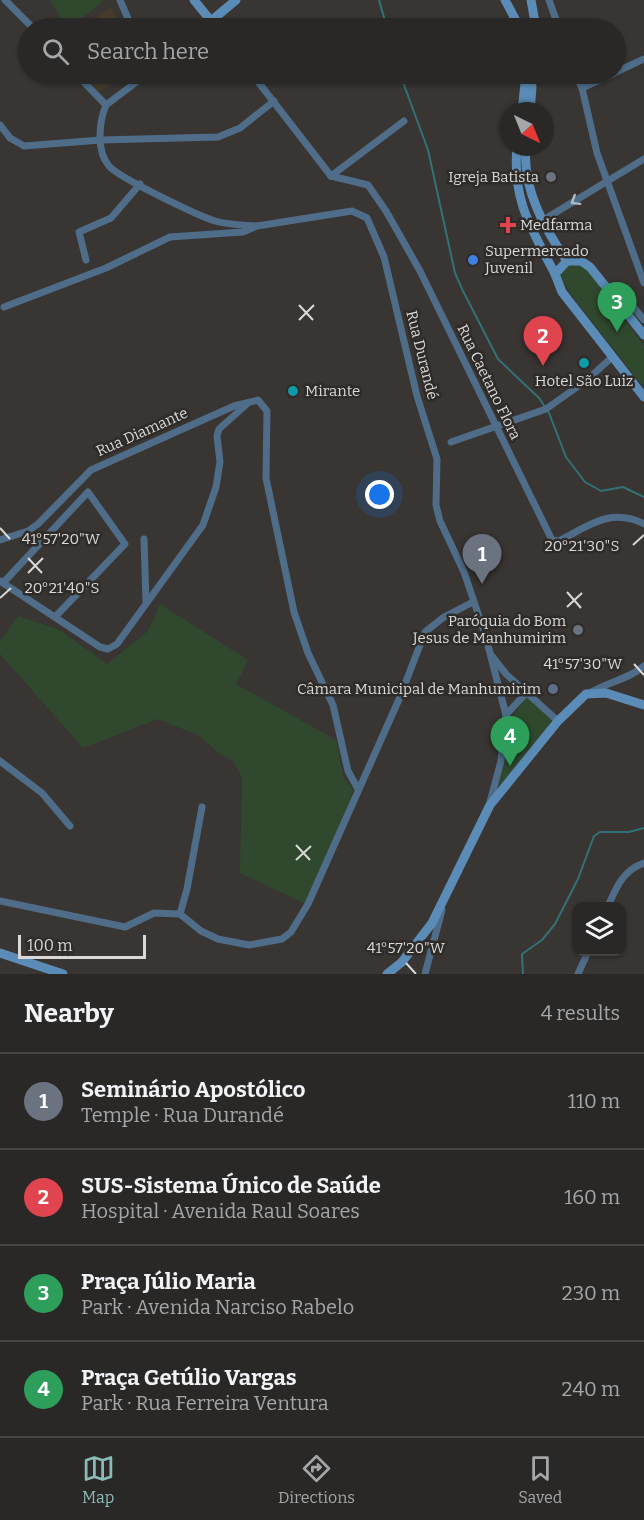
<!DOCTYPE html>
<html lang="en">
<head>
<meta charset="utf-8">
<style>
	body { margin:0; font-family:Bitter,serif; background:#32302e; color:#f1f3f6 }
	.controls { position:absolute; right:18px; bottom:18px; display:grid; overflow:hidden; border-radius:12px; box-shadow:0 2px 4px #0004 }
	.controls button { width:54px; height:54px; display:grid; place-items:center; padding:0; border:0; border-bottom:2px solid #464443; background:#2a2826; color:#f1f3f6; font:30px sans-serif }
	.compass { position:absolute; left:500px; top:102px; width:54px; height:54px; border-radius:50%; background:#2a2826; box-shadow:0 2px 4px #0004; rotate:137deg }
	.scale { position:absolute; left:18px; bottom:15px; width:128px; box-sizing:border-box; padding-left:6px; border:3px solid #dad9d7; border-top:0; font-size:16px; line-height:21px; white-space:nowrap; color:#dad9d7; -webkit-text-stroke:4px #2e2b28; paint-order:stroke }
	.you { position:absolute; left:380px; top:495px; width:21px; height:21px; margin:-15px; border:4px solid #fff; border-radius:50%; background:#1a73e8; box-shadow:0 0 0 9px #1a73e833 }
	.badge { display:grid; place-items:center; width:39px; height:39px; border-radius:50%; background:#8bbbb9; color:#fff; font-size:20px; font-weight:700 }
	.pin { position:absolute; translate:-50% -50px; filter:drop-shadow(0 2px 3px #0008) }
	.pin::after { content:''; position:absolute; top:32px; width:21px; height:18px; background:inherit; clip-path:polygon(0 0,100% 0,50% 100%) }
	.list { margin:0; padding:0; list-style:none }
	h2 { display:flex; justify-content:space-between; align-items:center; height:78px; margin:0; padding:0 24px; font-size:26px }
	h2 small { font-size:20px; font-weight:400; color:#a5a6a7 }
	.list li { display:grid; grid-template-columns:39px 1fr auto; gap:18px; align-items:center; box-sizing:border-box; height:96px; padding:0 24px; border-top:2px solid #464443 }
	.list b { display:block; font-size:22px; white-space:nowrap }
	.list p { margin:0; font-size:20px; white-space:nowrap; color:#a5a6a7 }
	.list em { font-size:20px; font-style:normal; color:#a5a6a7 }
	.icon { flex:none; width:33px; height:33px; fill:none; stroke:currentColor; stroke-width:2; stroke-linecap:round; stroke-linejoin:round }
	.map { position:relative; flex:none; width:644px; height:974px; overflow:hidden }
	.search { position:absolute; background:#2a2826; box-shadow:0 2px 4px #0004; left:18px; right:18px; top:18px; height:66px; display:flex; align-items:center; gap:15px; box-sizing:border-box; padding:0 21px; border-radius:33px; color:#a5a6a7; font-size:22px }
	.sheet { height:462px; background:#2a2826 }
	nav { display:flex; justify-content:space-around; align-items:center; box-sizing:border-box; height:84px; border-top:2px solid #464443; background:#2a2826; font-size:16px; color:#a5a6a7 }
	nav a { display:grid; justify-items:center; gap:3px }
	nav .on { color:#8bbbb9 }
	.map>svg:first-child { display:block }
	.education { fill:#463c2b }
	.green { fill:#30492e }
	.lines { fill:none; stroke-linecap:round; stroke-linejoin:round }
	.stream { stroke:#327276; stroke-width:2 }
	.street { stroke:#4f6d89; stroke-width:7 }
	.secondary { stroke:#5a8cb7; stroke-width:9 }
	.oneway { stroke:#b0b9c0 }
	.ticks { fill:none; stroke:#dad9d7; stroke-width:2 }
	.worship-dot { fill:#6b7280; stroke:#2e2b28; stroke-width:2 }
	.health-dot { fill:#e0444e; stroke:#2e2b28; stroke-width:2 }
	.shop-dot { fill:#3f7fe0; stroke:#2e2b28; stroke-width:2 }
	.culture-dot { fill:#0f9aa8; stroke:#2e2b28; stroke-width:2 }
	.service-dot { fill:#5c6f8a; stroke:#2e2b28; stroke-width:2 }
	.labels { text-anchor:middle; stroke-width:5; stroke-linejoin:round; paint-order:stroke }
	.poi-label { font-size:15px; fill:#dad9d7; stroke:#2e2b28; text-anchor:end }
	.street-label { font-size:15px; fill:#dad9d7; stroke:#2e2b28 }
	.ticks-label { font-size:15px; text-anchor:middle; fill:#dad9d7; stroke:#2e2b28; stroke-width:5; stroke-linejoin:round; paint-order:stroke }
</style>
</head>
<body>
<div class="map">
<svg width="644" height="974" viewBox="0 0 644 974">
	<rect width="100%" height="100%" fill="#383532"/>
	<g class="education">
		<polygon points="111,7 120,28 83,28"/>
		<polygon points="81,74 128,74 99,92"/>
	</g>
	<g class="green">
		<polygon points="50,0 102,0 103,2 67,28"/>
		<polygon points="568,261 583,263 644,346 644,388 569,292 559,272"/>
		<polygon points="160,604 248,660 236,684 336,740 343,776 353,790 310,906 240,873 242,777 233,761 217,752 200,736 158,719 83,748 0,654 0,641 18,616 60,630 107,664 148,631"/>
		<polygon points="526,696 553,719 496,793 511,739 513,717"/>
	</g>
	<g class="lines">
		<g class="stream">
			<polyline points="379,0 387,28"/>
			<polyline points="400,74 428,150 455,273 463,291 498,359 539,398 549,413 566,457 585,482 601,491 623,487 644,497"/>
			<polyline points="523,974 522,954 542,940 555,924 578,879 594,836 600,832 629,832 644,828"/>
		</g>
		<g class="street">
			<polyline points="5,0 33,28"/>
			<polyline points="120,0 132,28"/>
			<polyline points="549,0 559,28"/>
			<polyline points="202,28 211,21 217,28"/>
			<polyline points="616,72 644,59"/>
			<polyline points="76,74 106,105"/>
			<polyline points="252,74 331,176"/>
			<polyline points="575,74 582,88 597,153 644,283"/>
			<polyline points="582,88 613,74"/>
			<path d="M106,105C99,122 96,151 109,166C119,178 199,216 215,221C228,225 242,225 256,226"/>
			<polyline points="106,105 147,74"/>
			<polyline points="0,125 10,138 24,146 101,140 218,137 240,128 274,101"/>
			<path d="M331,176L368,185L386,211L420,271L552,540L559,541C588,526 611,507 644,524"/>
			<polyline points="331,176 404,121"/>
			<polyline points="530,228 644,159"/>
			<polyline points="86,260 79,232 111,218 140,184"/>
			<polyline points="607,286 622,293 644,320"/>
			<polyline points="4,307 106,268 170,237 243,232 257,226 352,211 367,218 384,257 417,396 437,459 436,505 440,521 464,572 485,634 506,715 501,761 490,802"/>
			<polyline points="451,442 546,409 587,380 611,358"/>
			<polyline points="144,539 146,601"/>
			<polyline points="0,540 28,531 38,524 91,470 234,406 258,400 267,411 266,478 294,612 308,653 333,705 348,771 358,789"/>
			<polyline points="0,581 100,647 108,649 117,644 203,525 216,487 220,462 217,436 219,429 247,404"/>
			<polyline points="3,583 88,492 125,544 55,617"/>
			<polyline points="491,655 506,674 558,721"/>
			<path d="M588,694C606,682 628,680 644,666"/>
			<polyline points="506,715 527,692"/>
			<polyline points="0,761 42,793 70,826"/>
			<polyline points="0,901 125,927 154,913 180,914 201,931 218,939 249,945 282,939 291,932 308,904 400,697 425,632 444,617 473,602"/>
			<path d="M608,906C616,888 623,870 644,863"/>
			<polyline points="180,914 187,889 202,807"/>
			<polyline points="425,974 442,910"/>
			<polyline points="578,974 588,952"/>
		</g>
		<g class="secondary">
			<polyline points="194,0 211,21 236,0"/>
			<polyline points="505,0 520,28"/>
			<polyline points="531,0 536,28"/>
			<polyline points="530,74 532,87 530,111"/>
			<polyline points="522,111 526,74"/>
			<path d="M517,147C512,200 531,228 555,274"/>
			<path d="M526,147C522,188 544,228 567,261"/>
			<polyline points="567,261 555,274 562,292 644,397"/>
			<polyline points="567,261 581,261 590,267 644,335"/>
			<polyline points="0,953 63,974"/>
			<polyline points="387,974 402,962 432,923 490,805 558,721 586,694 606,693 644,705"/>
		</g>
	</g>
	<defs><path id="oneway-chevron" d="M-2-3.5L2.5 0L-2 3.5" fill="none" stroke-width="1.6" stroke-linecap="round" stroke-linejoin="round" transform="scale(1.5)"/></defs>
	<use class="oneway" href="#oneway-chevron" transform="translate(575 201) rotate(148)"/>
	<path class="ticks" d="M299,305L313,320M299,320L314,305M0,528L10,539M633,545L644,535M28,558L42,573M28,573L43,558M567,592L581,608M0,598L11,588M567,607L582,593M634,664L644,675M296,845L310,860M296,860L311,846M406,963L416,974"/>
	<g class="worship-dot">
		<circle cx="551" cy="177" r="6"/>
		<circle cx="578" cy="630" r="6"/>
	</g>
	<path class="health-dot" d="M505 216h6v6h6v6h-6v6h-6v-6h-6v-6h6z"/>
	<circle class="shop-dot" cx="473" cy="260" r="6"/>
	<g class="culture-dot">
		<circle cx="584" cy="363" r="6"/>
		<circle cx="293" cy="391" r="6"/>
	</g>
	<circle class="service-dot" cx="553" cy="689" r="6"/>
	<g class="labels">
		<g class="poi-label">
			<text x="539" y="182">Igreja Batista</text>
			<text x="520" y="230" text-anchor="start">Medfarma</text>
			<text x="485" y="256" text-anchor="start">Supermercado<tspan x="485" dy="17">Juvenil</tspan></text>
			<text x="584" y="386" text-anchor="middle">Hotel São Luiz</text>
			<text x="305" y="396" text-anchor="start">Mirante</text>
			<text x="566" y="626">Paróquia do Bom<tspan x="566" dy="17">Jesus de Manhumirim</tspan></text>
			<text x="541" y="694">Câmara Municipal de Manhumirim</text>
		</g>
		<g class="street-label">
			<text transform="translate(422 355) rotate(76)" y="5">Rua Durandé</text>
			<text transform="translate(489 382) rotate(64)" y="5">Rua Caetano Flora</text>
			<text transform="translate(142 432) rotate(-24)" y="5">Rua Diamante</text>
		</g>
	</g>
	<g class="ticks-label">
		<text x="61" y="544">41°57'20"W</text>
		<text x="582" y="551">20°21'30"S</text>
		<text x="62" y="593">20°21'40"S</text>
		<text x="583" y="669">41°57'30"W</text>
		<text x="406" y="953">41°57'20"W</text>
	</g>
</svg>
<div class="controls">
<button><svg class="icon" aria-label="layers" viewBox="0 0 24 24"><path d="M12 4l9 5-9 5-9-5zM3 14l9 5 9-5"/></svg></button>
</div>
<svg class="compass" viewBox="-18 -18 36 36"><path d="M0-13l5 13h-10z" fill="#e53935"/><path d="M0 13l5-13h-10z" fill="#a5a6a7"/></svg>
<div class="scale">100 m</div>
<div class="you"></div>
<div class="pin badge" style="left:482px;top:584px;background:#6b7280">1</div>
<div class="pin badge" style="left:543px;top:366px;background:#e0444e">2</div>
<div class="pin badge" style="left:617px;top:332px;background:#2e9e5b">3</div>
<div class="pin badge" style="left:510px;top:766px;background:#2e9e5b">4</div>
<div class="search"><svg class="icon" aria-label="search" viewBox="0 0 24 24"><circle cx="10" cy="10" r="6"/><path d="M15 15l6 6"/></svg>Search here</div>
</div>
<section class="sheet">
<h2>Nearby<small>4 results</small></h2>
<ul class="list">
<li><span class="badge" style="background:#6b7280">1</span><div><b>Seminário Apostólico</b><p>Temple · Rua Durandé</p></div><em>110 m</em></li>
<li><span class="badge" style="background:#e0444e">2</span><div><b>SUS-Sistema Único de Saúde</b><p>Hospital · Avenida Raul Soares</p></div><em>160 m</em></li>
<li><span class="badge" style="background:#2e9e5b">3</span><div><b>Praça Júlio Maria</b><p>Park · Avenida Narciso Rabelo</p></div><em>230 m</em></li>
<li><span class="badge" style="background:#2e9e5b">4</span><div><b>Praça Getúlio Vargas</b><p>Park · Rua Ferreira Ventura</p></div><em>240 m</em></li>
</ul>
</section>
<nav>
<a class="on"><svg class="icon" aria-label="map" viewBox="0 0 24 24"><path d="M3 6l6-2 6 2 6-2v14l-6 2-6-2-6 2zM9 4v14M15 6v14"/></svg>Map</a>
<a><svg class="icon" aria-label="directions" viewBox="0 0 24 24"><path d="M12 3l9 9-9 9-9-9zM9 14v-3h6M13 9l2 2-2 2"/></svg>Directions</a>
<a><svg class="icon" aria-label="saved" viewBox="0 0 24 24"><path d="M7 4h10v16l-5-4-5 4z"/></svg>Saved</a>
</nav>
</body>
</html>
